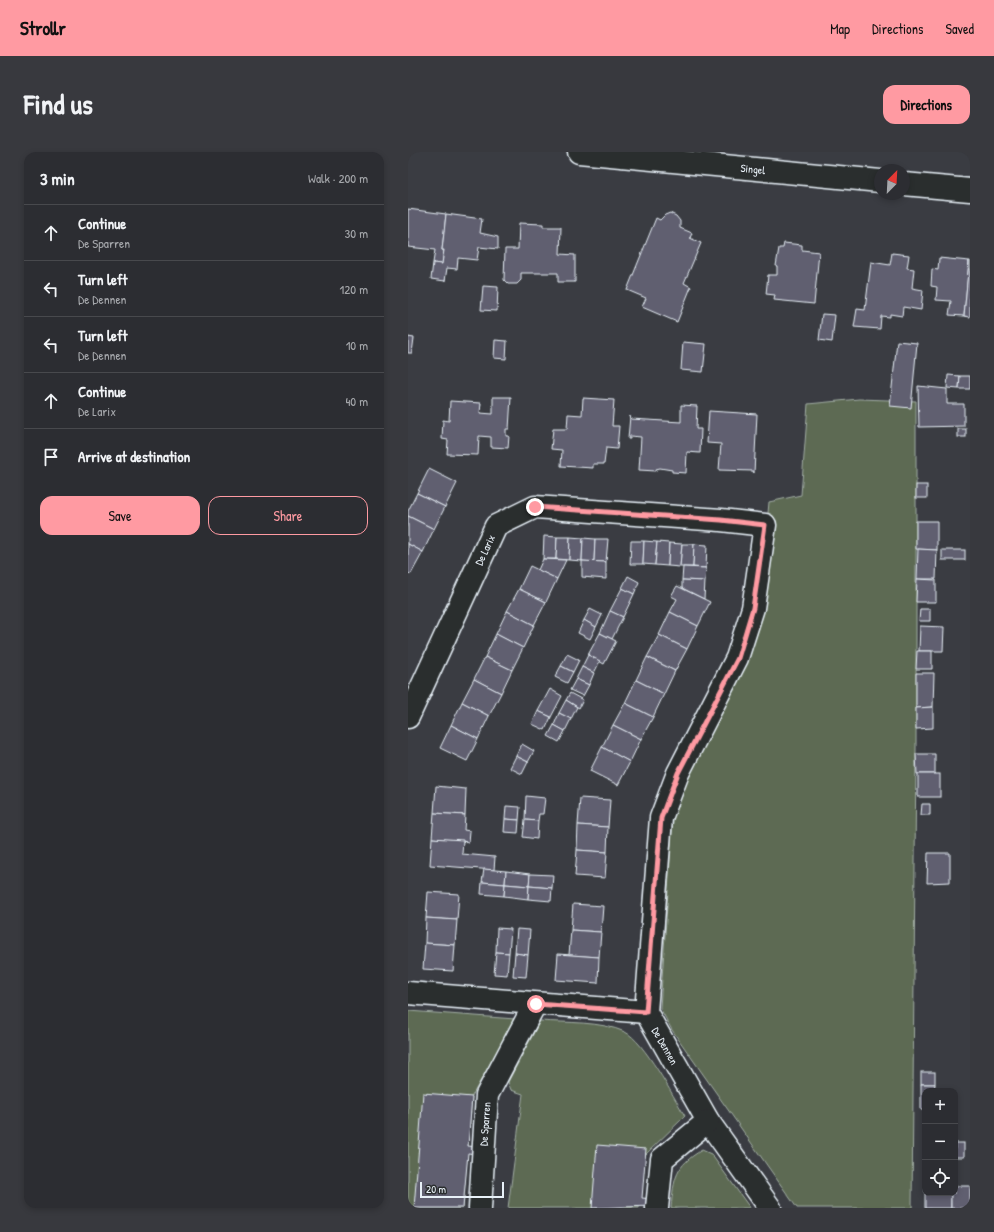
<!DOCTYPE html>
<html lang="en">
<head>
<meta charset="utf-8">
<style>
	body { margin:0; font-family:"Patrick Hand",sans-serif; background:#38393e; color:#f1f3f6 }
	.controls { position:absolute; right:12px; bottom:12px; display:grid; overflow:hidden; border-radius:8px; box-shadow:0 2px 6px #0003 }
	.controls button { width:36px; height:36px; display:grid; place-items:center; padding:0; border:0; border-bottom:1px solid #48494d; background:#2c2d32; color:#f1f3f6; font:20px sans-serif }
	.compass { position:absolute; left:466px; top:12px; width:36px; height:36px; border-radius:50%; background:#2c2d32; box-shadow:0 2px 6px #0003; rotate:24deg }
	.scale { position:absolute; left:12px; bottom:10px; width:84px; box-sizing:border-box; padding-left:4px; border:2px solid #e8f1f8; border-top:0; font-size:11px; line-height:14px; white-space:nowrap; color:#e8f1f8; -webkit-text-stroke:3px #2a2d2e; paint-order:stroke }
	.stop { position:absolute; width:12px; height:12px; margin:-9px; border:3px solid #ff9aa2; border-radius:50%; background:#fff }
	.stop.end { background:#ff9aa2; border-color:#fff; box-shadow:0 1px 4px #0008 }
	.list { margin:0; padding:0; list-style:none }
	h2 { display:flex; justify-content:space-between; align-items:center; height:52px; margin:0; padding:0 16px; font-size:17px }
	h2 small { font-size:13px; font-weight:400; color:#a6a8ac }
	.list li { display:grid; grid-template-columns:26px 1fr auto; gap:12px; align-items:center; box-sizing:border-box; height:56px; padding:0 16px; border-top:1px solid #48494d }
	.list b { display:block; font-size:15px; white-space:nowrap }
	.list p { margin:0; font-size:13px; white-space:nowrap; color:#a6a8ac }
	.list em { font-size:13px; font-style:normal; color:#a6a8ac }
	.actions { display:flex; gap:8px; padding:12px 16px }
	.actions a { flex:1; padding:9px 0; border:1px solid #ff9aa2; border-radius:12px; text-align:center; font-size:14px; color:#ff9aa2 }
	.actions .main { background:#ff9aa2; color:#111 }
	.icon { flex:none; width:22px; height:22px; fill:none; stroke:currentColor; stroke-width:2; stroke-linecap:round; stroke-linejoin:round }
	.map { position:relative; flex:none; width:562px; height:1056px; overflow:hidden; border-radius:12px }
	header { display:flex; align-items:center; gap:24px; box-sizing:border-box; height:56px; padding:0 20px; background:#ff9aa2; color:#111 }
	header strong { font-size:19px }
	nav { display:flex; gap:22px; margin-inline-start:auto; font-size:14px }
	.intro { display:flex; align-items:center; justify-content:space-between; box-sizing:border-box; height:96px; padding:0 24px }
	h1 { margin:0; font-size:28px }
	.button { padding:10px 18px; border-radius:12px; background:#ff9aa2; color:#111; font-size:14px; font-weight:700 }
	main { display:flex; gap:24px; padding:0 24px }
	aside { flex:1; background:#2c2d32; border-radius:12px; box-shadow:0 2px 6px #0003 }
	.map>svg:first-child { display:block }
	.green { fill:#5d6a52; stroke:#a2aea5 }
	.building { fill:#615e70; stroke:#e8f1f8 }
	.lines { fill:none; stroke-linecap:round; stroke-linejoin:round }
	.street-casing { stroke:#e8f1f8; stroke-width:25 }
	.street { stroke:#2a2d2e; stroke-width:22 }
	.route { stroke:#ff9aa2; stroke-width:5 }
	.labels { text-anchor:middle; stroke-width:4; stroke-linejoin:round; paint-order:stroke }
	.street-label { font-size:11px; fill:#e8f1f8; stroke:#2a2d2e }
</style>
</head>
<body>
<header>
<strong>Strollr</strong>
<nav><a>Map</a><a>Directions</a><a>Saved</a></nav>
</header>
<div class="intro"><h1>Find us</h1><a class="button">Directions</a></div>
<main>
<aside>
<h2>3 min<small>Walk · 200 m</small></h2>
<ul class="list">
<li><svg class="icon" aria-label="ahead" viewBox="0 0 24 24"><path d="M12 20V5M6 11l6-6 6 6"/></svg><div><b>Continue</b><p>De Sparren</p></div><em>30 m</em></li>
<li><svg class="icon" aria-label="left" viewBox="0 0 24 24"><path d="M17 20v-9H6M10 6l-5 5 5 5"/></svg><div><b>Turn left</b><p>De Dennen</p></div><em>120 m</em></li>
<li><svg class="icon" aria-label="left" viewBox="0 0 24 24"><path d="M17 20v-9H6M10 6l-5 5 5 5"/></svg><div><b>Turn left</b><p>De Dennen</p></div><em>10 m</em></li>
<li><svg class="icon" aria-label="ahead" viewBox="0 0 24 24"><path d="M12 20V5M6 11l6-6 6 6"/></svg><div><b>Continue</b><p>De Larix</p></div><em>40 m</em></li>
<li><svg class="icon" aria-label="arrive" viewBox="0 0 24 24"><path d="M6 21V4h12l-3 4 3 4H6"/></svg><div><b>Arrive at destination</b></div></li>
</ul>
<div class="actions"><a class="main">Save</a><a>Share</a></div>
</aside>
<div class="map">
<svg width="562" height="1056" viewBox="0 0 562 1056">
	<rect width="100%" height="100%" fill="#3a3c42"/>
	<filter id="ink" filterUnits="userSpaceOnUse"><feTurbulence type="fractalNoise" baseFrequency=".025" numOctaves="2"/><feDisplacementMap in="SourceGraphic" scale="8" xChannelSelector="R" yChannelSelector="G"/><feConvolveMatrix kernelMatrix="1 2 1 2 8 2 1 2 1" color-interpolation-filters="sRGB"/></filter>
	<g filter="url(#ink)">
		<g class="green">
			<polygon points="451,247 508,249 508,596 504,1056 389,1056 264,878 252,856 265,666 277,626 315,558 338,502 353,438 361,350 393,343 400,252"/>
			<polygon points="0,859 107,867 64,944 55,1056 0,1056"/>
			<path d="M132,869C159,871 192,869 217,880C236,889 265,944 277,964L236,1004L231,1056H100L115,942L103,938L100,930Z"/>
			<path d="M294,998L303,1002L342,1056H263C266,1026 267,1014 294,998Z"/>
		</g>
		<g class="building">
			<polygon points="0,57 38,62 34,98 36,98 34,112 25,111 27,98 0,95"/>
			<polygon points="262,61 268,64 272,69 272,76 284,81 282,86 293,91 276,131 283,135 269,170 234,155 238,146 219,138 248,66 252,68 257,63"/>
			<polygon points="38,62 74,67 72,81 90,85 90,97 71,95 69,108 50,106 49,117 39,116 37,129 23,127 25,111 34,112 36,98 34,98"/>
			<polygon points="111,71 135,72 135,75 153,75 152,102 167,103 167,130 150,130 150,121 113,121 113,128 109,132 100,132 96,128 97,97 110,97"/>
			<polygon points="376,91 394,93 394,98 411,100 406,152 366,148 367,143 358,142 360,123 369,123 369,114 368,114 371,96 375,96"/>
			<polygon points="484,101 501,103 499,116 506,117 504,136 515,138 513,158 495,155 494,164 482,162 482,165 473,164 472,177 446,175 449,157 457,158 463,110 482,113"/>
			<polygon points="531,106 561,109 556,164 541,163 543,149 528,148 529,135 523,134 524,117 530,118"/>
			<polygon points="561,109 562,109 562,165 556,164"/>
			<polygon points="75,134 90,135 89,159 73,158"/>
			<polygon points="414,162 427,163 424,190 411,188"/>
			<polygon points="0,185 6,186 4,201 0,201"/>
			<polygon points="87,188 99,189 98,207 86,206"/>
			<polygon points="489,189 509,191 503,256 482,254"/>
			<polygon points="275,190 298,192 295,220 273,218"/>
			<polygon points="540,223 552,224 551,237 539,236"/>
			<polygon points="552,224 562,224 562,237 551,237"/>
			<polygon points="510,234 539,237 539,252 556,252 556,274 511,275"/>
			<polygon points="85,245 103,245 101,277 98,277 98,284 101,284 100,296 83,295 83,285 71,284 70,303 39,302 40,288 34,287 35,268 41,269 42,249 73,251 72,261 85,262"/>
			<polygon points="175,246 206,248 204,274 211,274 209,297 198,296 196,312 185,312 185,316 153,314 154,298 143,297 145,277 159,277 160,262 174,263"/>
			<polygon points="273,253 289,254 288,277 293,277 292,301 279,300 278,321 264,320 264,318 252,316 248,317 248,319 231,318 233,285 222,284 222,287 220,287 222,264 223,267 273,270"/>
			<polygon points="301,259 349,262 346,321 345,319 311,318 313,292 299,291"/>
			<rect x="550" y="277" width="8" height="8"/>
			<polygon points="21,317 49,331 37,355 9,341"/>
			<rect x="508" y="333" width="11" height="13"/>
			<polygon points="9,341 37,355 26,377 0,364 0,359"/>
			<polygon points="0,364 26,377 15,400 0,392"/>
			<polygon points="508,369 529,369 529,398 508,397"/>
			<polygon points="136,384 149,385 148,407 135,407"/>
			<polygon points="149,385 162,385 161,408 148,407"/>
			<polygon points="162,385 175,386 174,409 161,408"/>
			<polygon points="175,386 187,387 186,410 174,409"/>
			<polygon points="187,387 200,387 198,410 186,410"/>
			<polygon points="223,389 236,389 235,412 222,412"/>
			<polygon points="236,389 249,390 247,413 235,412"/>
			<polygon points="249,390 261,391 260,414 247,413"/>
			<polygon points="261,391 274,392 272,415 260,414"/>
			<polygon points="0,392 15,400 3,422 0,421"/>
			<polygon points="274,392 286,392 285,415 272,415"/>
			<polygon points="286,392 299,393 298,416 285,415"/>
			<polygon points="510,397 529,398 528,427 509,427"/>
			<rect x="534" y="398" width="23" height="10"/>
			<polygon points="135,407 158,408 149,427 130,418"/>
			<polygon points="174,409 198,410 198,427 174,425"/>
			<polygon points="122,414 149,427 138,450 111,437"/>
			<polygon points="275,415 298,416 297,429 274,428"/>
			<polygon points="220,424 231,430 226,442 214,436"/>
			<polygon points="509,427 528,428 528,450 508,450"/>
			<polygon points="274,428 297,429 296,447 274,436"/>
			<polygon points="269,434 302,450 290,474 262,460 269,447 263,444"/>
			<polygon points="214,436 226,442 215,465 202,459"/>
			<polygon points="111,437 138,450 126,473 99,459"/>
			<polygon points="182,457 194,463 188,475 176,468"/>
			<polygon points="512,457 522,457 522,469 511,469"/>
			<polygon points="99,459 126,473 115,496 88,482"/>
			<polygon points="202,459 215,465 204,487 192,481"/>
			<polygon points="262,460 290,474 279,497 251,483"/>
			<polygon points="176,468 188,475 182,487 170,481"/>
			<polygon points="512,474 536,475 535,499 511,499"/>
			<polygon points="192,481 208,489 196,512 180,503"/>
			<polygon points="88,482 115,496 104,518 77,505"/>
			<polygon points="251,483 279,497 267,519 239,505"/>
			<polygon points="509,499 524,499 524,517 508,517"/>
			<polygon points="159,502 171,508 165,520 153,514"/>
			<polygon points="180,503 192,509 186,521 174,515"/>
			<polygon points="77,505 104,518 93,541 66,527"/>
			<polygon points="239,505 267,519 256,542 228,528"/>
			<polygon points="153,514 165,520 159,531 147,525"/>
			<polygon points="174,515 186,521 181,533 168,527"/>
			<polygon points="508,521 526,521 525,555 508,556"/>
			<polygon points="66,527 93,541 81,564 54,550"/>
			<polygon points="168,527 181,533 175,544 162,538"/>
			<polygon points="228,528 256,542 245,565 217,551"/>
			<polygon points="142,537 154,544 143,565 130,559"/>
			<polygon points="162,541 175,548 171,556 158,548"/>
			<polygon points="158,548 169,555 163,567 151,561"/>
			<polygon points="54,550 81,564 70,587 43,573"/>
			<polygon points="217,551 245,565 233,587 205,573"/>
			<polygon points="525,555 525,576 508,577 508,556"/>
			<polygon points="130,559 143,565 137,578 124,572"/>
			<polygon points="151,561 163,567 157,579 146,573"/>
			<polygon points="43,573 70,587 59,609 32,596"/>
			<polygon points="146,573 157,579 151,590 140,584"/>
			<polygon points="205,573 233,587 222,610 194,595"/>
			<polygon points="114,592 126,599 120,610 108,604"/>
			<polygon points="194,595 222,610 210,633 182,619"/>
			<polygon points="508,602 527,602 527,622 509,622"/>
			<polygon points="108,604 120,610 114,622 102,616"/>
			<rect x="510" y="622" width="22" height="23"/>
			<polygon points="28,634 58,637 57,663 26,661"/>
			<polygon points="118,644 137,646 135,662 131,662 130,669 117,668"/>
			<polygon points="172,646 202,648 200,675 170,673"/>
			<polygon points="514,652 522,652 522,663 513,663"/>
			<polygon points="98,654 112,655 111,668 97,667"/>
			<polygon points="26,661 57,663 56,678 62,679 61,690 24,686"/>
			<polygon points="97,667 111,668 110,681 96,680"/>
			<polygon points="117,668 130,669 129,687 115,685"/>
			<polygon points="170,673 200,675 199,700 169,698"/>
			<polygon points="24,686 55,688 54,702 87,705 86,718 22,713"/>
			<polygon points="169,698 199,700 197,726 167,724"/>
			<polygon points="520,701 542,701 542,730 519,731"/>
			<polygon points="76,717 98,719 97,732 74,730"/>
			<polygon points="98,719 122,722 121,734 97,732"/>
			<polygon points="122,722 145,723 144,736 121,734"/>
			<polygon points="74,730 97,732 96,744 73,742"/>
			<polygon points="97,732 121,734 120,747 96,744"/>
			<polygon points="121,734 144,736 143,749 120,747"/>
			<polygon points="20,740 51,742 49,768 18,766"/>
			<polygon points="165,752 195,754 193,780 163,778"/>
			<polygon points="18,766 49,768 47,793 17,791"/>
			<polygon points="89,776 103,777 101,801 88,800"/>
			<polygon points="109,777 122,778 120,803 107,801"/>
			<polygon points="163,778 193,780 191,805 161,803"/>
			<polygon points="17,791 47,793 45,819 15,817"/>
			<polygon points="88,800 101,801 99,823 86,822"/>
			<polygon points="107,801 120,803 118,825 105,824"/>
			<polygon points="150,802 191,805 190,831 148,828"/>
			<rect x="513" y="920" width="14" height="12"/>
			<polygon points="513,932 527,932 526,939 517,939 517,958 513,958"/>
			<polygon points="15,941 64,945 60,994 69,995 68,1002 60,1001 55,1056 6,1056"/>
			<rect x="547" y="991" width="9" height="14"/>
			<polygon points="189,993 238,997 234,1046 245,1047 245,1054 184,1056"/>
			<polygon points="517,1034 517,1041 543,1041 543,1056 517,1056"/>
			<polygon points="547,1034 562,1034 562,1056 543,1056 543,1041 547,1041"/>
		</g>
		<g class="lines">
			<defs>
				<g id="street">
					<polyline points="171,0 472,29"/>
					<polyline points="496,32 562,38"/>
					<polyline points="0,565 88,374 127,355 313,368 357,373 345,456 329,506 270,621 253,666 238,860 300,969 362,1056"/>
					<polyline points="0,841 238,860"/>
					<polyline points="72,1056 79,943 127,852"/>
					<polyline points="249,1056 254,1007 300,969"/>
				</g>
			</defs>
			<use href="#street" class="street-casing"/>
			<use href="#street" class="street"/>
		</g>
	</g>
	<g class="lines" filter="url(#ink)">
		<polyline class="route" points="127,355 313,368 357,373 345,456 330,506 270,621 253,666 238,860 128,852"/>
	</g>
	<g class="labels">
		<g class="street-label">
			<text transform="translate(345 17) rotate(6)" y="4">Singel</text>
			<text transform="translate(77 398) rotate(-65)" y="4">De Larix</text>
			<text transform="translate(257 894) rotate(60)" y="4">De Dennen</text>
			<text transform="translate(77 972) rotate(-86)" y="4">De Sparren</text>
		</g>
	</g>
</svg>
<div class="controls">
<button>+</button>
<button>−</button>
<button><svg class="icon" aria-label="locate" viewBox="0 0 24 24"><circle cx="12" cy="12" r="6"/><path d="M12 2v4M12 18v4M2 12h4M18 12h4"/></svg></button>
</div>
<svg class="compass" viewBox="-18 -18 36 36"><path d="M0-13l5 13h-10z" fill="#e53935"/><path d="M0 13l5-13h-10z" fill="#a6a8ac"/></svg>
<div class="scale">20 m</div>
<div class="stop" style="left:128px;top:852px"></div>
<div class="stop end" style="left:127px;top:355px"></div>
</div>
</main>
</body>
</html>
